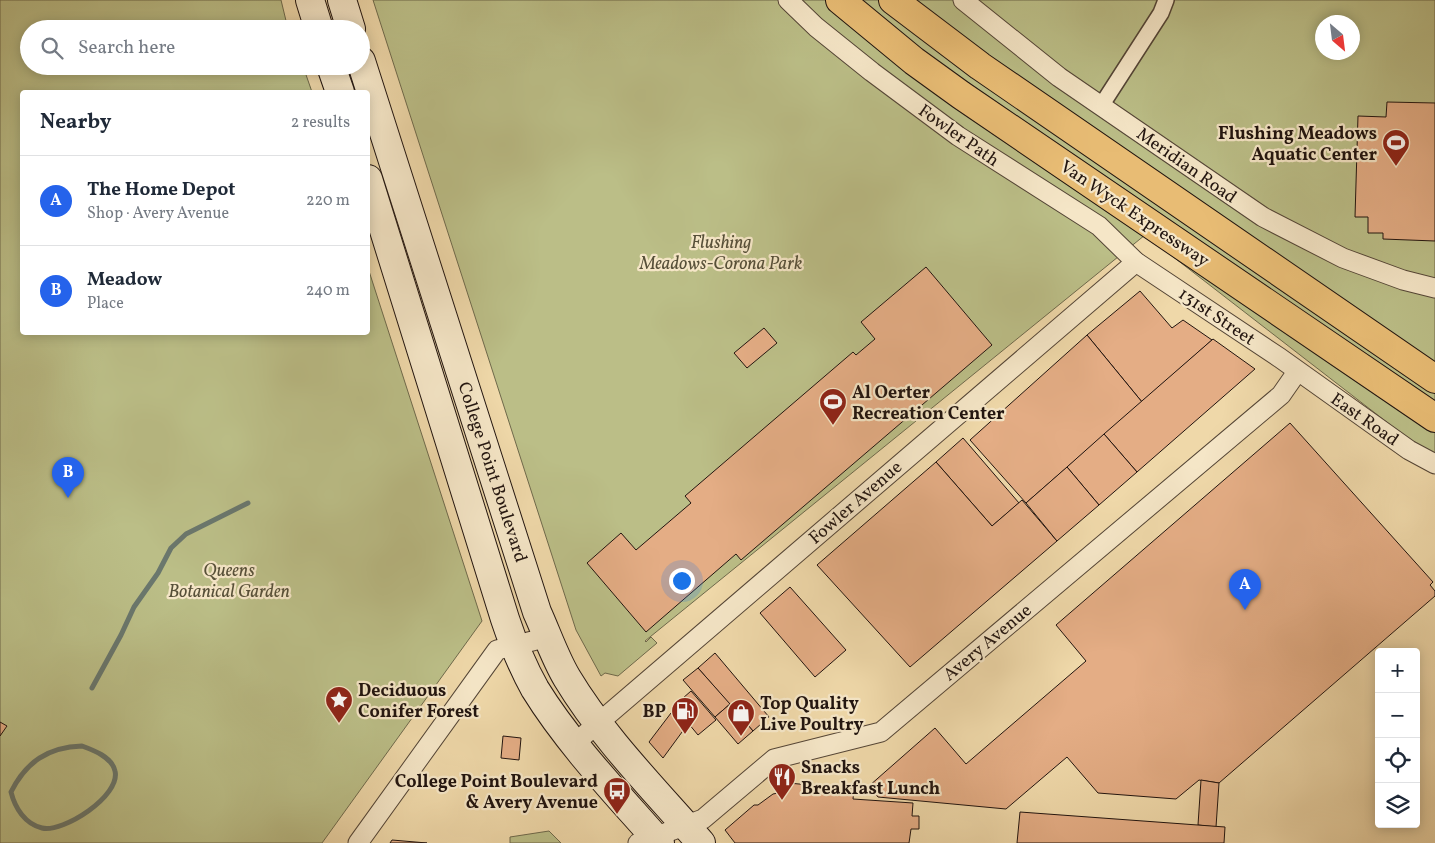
<!DOCTYPE html>
<html lang="en">
<head>
<meta charset="utf-8">
<style>
	body { margin:0; font-family:Vollkorn,serif; background:#f6f6f7; color:#1f2937 }
	.controls { position:absolute; right:15px; bottom:15px; display:grid; overflow:hidden; border-radius:5px; box-shadow:0 2px 12px #0003 }
	.controls button { width:45px; height:45px; display:grid; place-items:center; padding:0; border:0; border-bottom:1px solid #e0e1e3; background:#fff; color:#1f2937; font:25px sans-serif }
	.compass { position:absolute; left:1315px; top:15px; width:45px; height:45px; border-radius:50%; background:#fff; box-shadow:0 2px 12px #0003; rotate:152deg }
	.you { position:absolute; left:681px; top:580px; width:18px; height:18px; margin:-12px; border:4px solid #fff; border-radius:50%; background:#1a73e8; box-shadow:0 0 0 8px #1a73e833 }
	.badge { display:grid; place-items:center; width:32px; height:32px; border-radius:50%; background:#2563eb; color:#fff; font-size:16px; font-weight:700 }
	.pin { position:absolute; translate:-50% -41px; filter:drop-shadow(0 1px 2px #0008) }
	.pin::after { content:''; position:absolute; top:26px; width:18px; height:15px; background:inherit; clip-path:polygon(0 0,100% 0,50% 100%) }
	.list { margin:0; padding:0; list-style:none }
	h2 { display:flex; justify-content:space-between; align-items:center; height:65px; margin:0; padding:0 20px; font-size:21px }
	h2 small { font-size:16px; font-weight:400; color:#747a83 }
	.list li { display:grid; grid-template-columns:32px 1fr auto; gap:15px; align-items:center; box-sizing:border-box; height:90px; padding:0 20px; border-top:1px solid #e0e1e3 }
	.list b { display:block; font-size:19px; white-space:nowrap }
	.list p { margin:0; font-size:16px; white-space:nowrap; color:#747a83 }
	.list em { font-size:16px; font-style:normal; color:#747a83 }
	.icon { flex:none; width:28px; height:28px; fill:none; stroke:currentColor; stroke-width:2; stroke-linecap:round; stroke-linejoin:round }
	.map { position:relative; flex:none; width:1435px; height:843px; overflow:hidden }
	.search { position:absolute; background:#fff; box-shadow:0 2px 12px #0003; left:20px; top:20px; width:350px; height:55px; display:flex; align-items:center; gap:12px; box-sizing:border-box; padding:0 18px; border-radius:28px; color:#747a83; font-size:19px }
	.panel { position:absolute; background:#fff; box-shadow:0 2px 12px #0003; left:20px; top:90px; width:350px; height:245px; border-radius:5px }
	.map>svg:first-child { display:block }
	.green { fill:#bbbe87; stroke:#6e694b; fill-rule:evenodd }
	.lines { fill:none; stroke-linecap:round; stroke-linejoin:round }
	.stream { stroke:#6a776d; stroke-width:5 }
	.building { fill:#e4ad85; stroke:#21140f }
	.pedestrian-casing { stroke:#544536; stroke-width:18 }
	.minor-casing { stroke:#544536; stroke-width:21 }
	.secondary-casing { stroke:#21140f; stroke-width:30 }
	.motorway-casing { stroke:#21140f; stroke-width:30 }
	.pedestrian { stroke:#f5e6c7; stroke-width:15 }
	.minor { stroke:#f5e6c7; stroke-width:19 }
	.secondary { stroke:#f5e6c7; stroke-width:28 }
	.motorway { stroke:#e8bc74; stroke-width:28 }
	.labels { text-anchor:middle; stroke-width:4.5; stroke-linejoin:round; paint-order:stroke }
	.poi-label { font-size:18px; font-weight:bold; fill:#21140f; stroke:#f5e6c7; text-anchor:start }
	.street-label { font-size:18px; fill:#21140f; stroke:#f5e6c7 }
	.park-label { font-size:18px; font-style:italic; fill:#575039; stroke:#f5e6c7 }
</style>
</head>
<body>
<div class="map">
<svg width="1435" height="843" viewBox="0 0 1435 843">
	<rect width="100%" height="100%" fill="#efd8a9"/>
	<filter id="stains"><feTurbulence type="fractalNoise" baseFrequency=".004" numOctaves="4"/><feColorMatrix values="0 0 0 0 .2 0 0 0 0 .09 0 0 0 0 .02 0 0 0 .5 -.17"/></filter>
	<radialGradient id="worn" r=".72"><stop offset=".6" stop-color="#630" stop-opacity="0"/><stop offset="1" stop-color="#630" stop-opacity=".3"/></radialGradient>
	<g class="green">
		<polygon points="0,0 281,0 288,29 29,29 29,66 301,66 304,69 312,92 22,92 22,332 368,332 368,268 482,621 322,843 0,843"/>
		<path d="M373,0H1435V455L1406,437L1145,235L645,641L646,642L651,637L657,643L618,676L605,673L601,676L576,630ZM1322,22H1352V52H1322Z"/>
		<polygon points="549,831 561,843 510,843 510,837"/>
	</g>
	<g class="lines">
		<g class="stream">
			<polyline points="92,688 121,635 134,607 158,573 171,548 186,534 248,503"/>
			<path d="M82,746C93,750 112,757 115,771C121,796 63,833 42,828C25,824 15,808 11,792C26,762 48,747 82,746Z"/>
		</g>
	</g>
	<g class="building">
		<polygon points="1387,102 1435,103 1435,241 1383,239 1383,233 1368,233 1368,217 1355,217 1358,116 1386,117"/>
		<polygon points="926,267 992,345 741,560 736,554 646,632 587,563 621,533 636,550 691,503 685,496 853,352 856,355 875,339 861,322"/>
		<polygon points="1140,291 1172,328 1183,320 1212,340 1142,402 1087,335"/>
		<polygon points="764,328 777,343 747,368 734,353"/>
		<polygon points="1087,335 1142,402 1026,503 970,440"/>
		<polygon points="1213,339 1255,369 1137,472 1104,434"/>
		<polygon points="1290,423 1433,582 1430,585 1435,591 1435,596 1219,783 1199,780 1176,799 1098,793 1067,757 1006,809 878,797 869,786 935,728 966,764 1086,661 1056,625"/>
		<polygon points="1104,434 1137,472 1099,505 1067,467"/>
		<polygon points="963,438 1019,503 992,526 936,462"/>
		<polygon points="936,462 992,526 1022,500 1057,541 910,667 817,565"/>
		<polygon points="1067,467 1099,505 1057,541 1026,503"/>
		<polygon points="790,587 846,650 815,677 760,613"/>
		<polygon points="715,653 769,717 753,731 698,668"/>
		<polygon points="698,668 730,704 715,717 683,680"/>
		<polygon points="691,691 716,720 698,735 674,706"/>
		<polygon points="730,704 753,731 738,744 715,717"/>
		<polygon points="671,713 685,728 663,758 649,742"/>
		<polygon points="0,722 7,726 0,736"/>
		<polygon points="503,736 521,738 519,760 501,758"/>
		<polygon points="1201,780 1219,783 1216,827 1198,825"/>
		<polygon points="788,783 854,789 853,799 913,803 912,816 919,816 919,829 911,829 909,843 735,843 725,830 754,805 758,805 773,794 788,791"/>
		<polygon points="1020,812 1225,827 1224,843 1017,843"/>
		<polygon points="392,840 427,843 390,843"/>
	</g>
	<g class="lines">
		<defs>
			<polyline id="pedestrian" points="1101,106 1161,13 1166,0"/>
			<g id="minor">
				<polyline points="788,0 816,27 872,72 958,136 1099,226 1136,262 1280,358 1409,450 1435,464"/>
				<polyline points="963,0 1059,77 1263,217 1343,258 1403,280 1435,288"/>
				<polyline points="575,743 1136,262"/>
				<polyline points="358,843 497,650 548,637"/>
				<polyline points="638,843 703,819 774,759 881,732 1281,395 1297,372"/>
			</g>
			<g id="secondary">
				<polyline points="310,0 319,29"/>
				<polyline points="342,0 351,29"/>
				<path d="M361,61L537,612C547,634 555,658 567,678C603,738 655,790 701,843"/>
				<polyline points="331,66 340,92"/>
				<path d="M368,179L505,619C513,643 522,666 535,689C569,744 617,794 660,843"/>
			</g>
			<g id="motorway">
				<polyline points="840,0 914,61 961,95 1435,418"/>
				<polyline points="893,0 980,66 1435,379"/>
			</g>
		</defs>
		<use href="#pedestrian" class="pedestrian-casing"/>
		<use href="#minor" class="minor-casing"/>
		<use href="#secondary" class="secondary-casing"/>
		<use href="#motorway" class="motorway-casing"/>
		<use href="#pedestrian" class="pedestrian"/>
		<use href="#minor" class="minor"/>
		<use href="#secondary" class="secondary"/>
		<use href="#motorway" class="motorway"/>
	</g>
	<defs>
		<symbol id="stadium-pin" viewBox="-11 -11 22 30"><path d="M0 17L-7.5 6A9.5 9.5 0 1 1 7.5 6Z" fill="#8f2418" stroke="#f5e6c7"/><path d="M0-5a6.5 5 0 1 0 0 10a6.5 5 0 1 0 0-10ZM-3.5-1.8h7v3.6h-7Z" fill="#fff"/></symbol>
		<symbol id="sight-pin" viewBox="-11 -11 22 30"><path d="M0 17L-7.5 6A9.5 9.5 0 1 1 7.5 6Z" fill="#8f2418" stroke="#f5e6c7"/><path d="M0-6L1.8-2.2L6-1.7L2.9 1.2L3.7 5.4L0 3.3L-3.7 5.4L-2.9 1.2L-6-1.7L-1.8-2.2Z" fill="#fff"/></symbol>
		<symbol id="fuel-pin" viewBox="-11 -11 22 30"><path d="M0 17L-7.5 6A9.5 9.5 0 1 1 7.5 6Z" fill="#8f2418" stroke="#f5e6c7"/><path d="M-5.5-6h7V0h2V4h1.3V-2.5L3-4.5l.8-.8L6-3V5H2.5V1h-1V6h-7ZM-4.2-4.7v3.2H.2V-4.7Z" fill="#fff"/></symbol>
		<symbol id="shop-pin" viewBox="-11 -11 22 30"><path d="M0 17L-7.5 6A9.5 9.5 0 1 1 7.5 6Z" fill="#8f2418" stroke="#f5e6c7"/><path d="M-5-2.5h2.3a2.7 3.5 0 0 1 5.4 0H5L5.5 6h-11ZM-1.5-2.5h3a1.5 2.3 0 0 0-3 0Z" fill="#fff"/></symbol>
		<symbol id="restaurant-pin" viewBox="-11 -11 22 30"><path d="M0 17L-7.5 6A9.5 9.5 0 1 1 7.5 6Z" fill="#8f2418" stroke="#f5e6c7"/><path d="M-5-6h1v4h1v-4h1v4h1v-4h1v5L-1.5 .5V6h-2V.5L-5-1ZM5-6V6H3V1.5H1.5Q1.5-4 5-6Z" fill="#fff"/></symbol>
		<symbol id="bus-pin" viewBox="-11 -11 22 30"><path d="M0 17L-7.5 6A9.5 9.5 0 1 1 7.5 6Z" fill="#8f2418" stroke="#f5e6c7"/><path d="M-5-6H5V4H4V6H2V4H-2V6H-4V4H-5ZM-3.5-4V0h7V-4ZM-3.5 1.2v1.5H-2V1.2ZM2 1.2v1.5H3.5V1.2Z" fill="#fff"/></symbol>
	</defs>
	<g fill-rule="evenodd">
		<use href="#stadium-pin" x="1380" y="127" width="32" height="43"/>
		<use href="#stadium-pin" x="817" y="386" width="32" height="43"/>
		<use href="#sight-pin" x="323" y="684" width="32" height="43"/>
		<use href="#fuel-pin" x="669" y="695" width="32" height="43"/>
		<use href="#shop-pin" x="725" y="697" width="32" height="43"/>
		<use href="#restaurant-pin" x="766" y="761" width="32" height="43"/>
		<use href="#bus-pin" x="601" y="775" width="32" height="43"/>
	</g>
	<g class="labels">
		<g class="poi-label">
			<text x="1377" y="139" text-anchor="end">Flushing Meadows<tspan x="1377" dy="21">Aquatic Center</tspan></text>
			<text x="852" y="398">Al Oerter<tspan x="852" dy="21">Recreation Center</tspan></text>
			<text x="358" y="696">Deciduous<tspan x="358" dy="21">Conifer Forest</tspan></text>
			<text x="760" y="709">Top Quality<tspan x="760" dy="21">Live Poultry</tspan></text>
			<text x="666" y="717" text-anchor="end">BP</text>
			<text x="801" y="773">Snacks<tspan x="801" dy="21">Breakfast Lunch</tspan></text>
			<text x="598" y="787" text-anchor="end">College Point Boulevard<tspan x="598" dy="21">&amp; Avery Avenue</tspan></text>
		</g>
		<g class="street-label">
			<text transform="translate(959 135) rotate(35)" y="6">Fowler Path</text>
			<text transform="translate(1187 165) rotate(35)" y="6">Meridian Road</text>
			<text transform="translate(1135 213) rotate(34)" y="6">Van Wyck Expressway</text>
			<text transform="translate(1217 316) rotate(34)" y="6">131st Street</text>
			<text transform="translate(1365 419) rotate(35)" y="6">East Road</text>
			<text transform="translate(493 472) rotate(72)" y="6">College Point Boulevard</text>
			<text transform="translate(855 502) rotate(-41)" y="6">Fowler Avenue</text>
			<text transform="translate(987 642) rotate(-40)" y="6">Avery Avenue</text>
		</g>
		<g class="park-label">
			<text x="721" y="248">Flushing<tspan x="721" dy="21">Meadows-Corona Park</tspan></text>
			<text x="229" y="576">Queens<tspan x="229" dy="21">Botanical Garden</tspan></text>
		</g>
	</g>
	<rect width="100%" height="100%" filter="url(#stains)"/>
	<rect width="100%" height="100%" fill="url(#worn)"/>
</svg>
<div class="controls">
<button>+</button>
<button>−</button>
<button><svg class="icon" aria-label="locate" viewBox="0 0 24 24"><circle cx="12" cy="12" r="6"/><path d="M12 2v4M12 18v4M2 12h4M18 12h4"/></svg></button>
<button><svg class="icon" aria-label="layers" viewBox="0 0 24 24"><path d="M12 4l9 5-9 5-9-5zM3 14l9 5 9-5"/></svg></button>
</div>
<svg class="compass" viewBox="-18 -18 36 36"><path d="M0-13l5 13h-10z" fill="#e53935"/><path d="M0 13l5-13h-10z" fill="#747a83"/></svg>
<div class="you"></div>
<div class="pin badge" style="left:1245px;top:610px">A</div>
<div class="pin badge" style="left:68px;top:498px">B</div>
<div class="search"><svg class="icon" aria-label="search" viewBox="0 0 24 24"><circle cx="10" cy="10" r="6"/><path d="M15 15l6 6"/></svg>Search here</div>
<section class="panel">
<h2>Nearby<small>2 results</small></h2>
<ul class="list">
<li><span class="badge">A</span><div><b>The Home Depot</b><p>Shop · Avery Avenue</p></div><em>220 m</em></li>
<li><span class="badge">B</span><div><b>Meadow</b><p>Place</p></div><em>240 m</em></li>
</ul>
</section>
</div>
</body>
</html>
